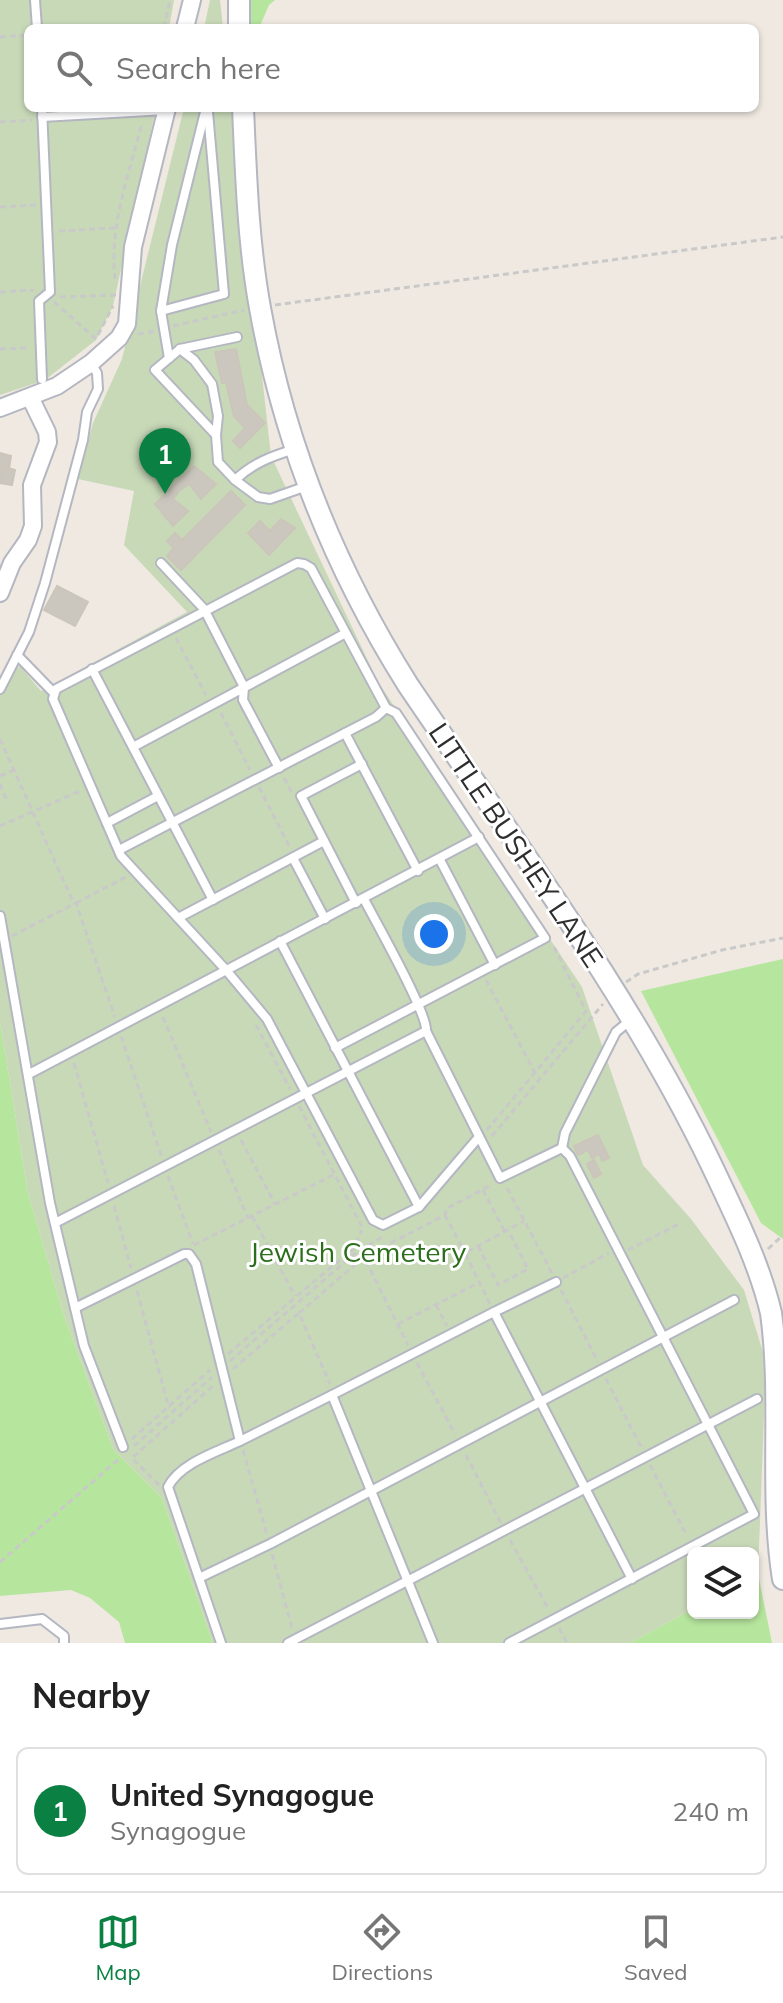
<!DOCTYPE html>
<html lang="en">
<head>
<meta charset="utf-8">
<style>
	body { margin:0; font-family:Mulish,sans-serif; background:#f2f2f2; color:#222 }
	.controls { position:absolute; right:24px; bottom:24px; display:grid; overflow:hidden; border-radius:12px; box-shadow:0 2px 6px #0004 }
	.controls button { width:72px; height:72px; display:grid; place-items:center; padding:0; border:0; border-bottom:2px solid #e0e0e0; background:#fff; color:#222; font:40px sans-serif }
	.you { position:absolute; left:434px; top:934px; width:28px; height:28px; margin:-20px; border:6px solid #fff; border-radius:50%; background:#1a73e8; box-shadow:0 0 0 12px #1a73e833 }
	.badge { display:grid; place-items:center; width:52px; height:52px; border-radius:50%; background:#0b8043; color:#fff; font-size:26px; font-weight:700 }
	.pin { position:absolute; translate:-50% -66px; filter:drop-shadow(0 2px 4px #0008) }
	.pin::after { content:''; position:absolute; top:42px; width:28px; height:24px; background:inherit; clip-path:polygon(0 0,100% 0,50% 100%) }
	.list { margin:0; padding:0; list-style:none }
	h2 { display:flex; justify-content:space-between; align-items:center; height:104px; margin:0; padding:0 32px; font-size:34px }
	h2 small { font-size:26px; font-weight:400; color:#767676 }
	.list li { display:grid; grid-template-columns:52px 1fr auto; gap:24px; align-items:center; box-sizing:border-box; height:128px; margin:0 16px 16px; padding:0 16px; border:2px solid #e0e0e0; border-radius:12px }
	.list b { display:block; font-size:30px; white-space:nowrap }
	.list p { margin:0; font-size:26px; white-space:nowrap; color:#767676 }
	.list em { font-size:26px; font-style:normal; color:#767676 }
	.icon { flex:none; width:44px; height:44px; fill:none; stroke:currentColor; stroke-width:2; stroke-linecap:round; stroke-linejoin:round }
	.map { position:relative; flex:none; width:783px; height:1643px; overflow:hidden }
	.search { position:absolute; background:#fff; box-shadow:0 2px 6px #0004; left:24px; right:24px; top:24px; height:88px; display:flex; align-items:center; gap:20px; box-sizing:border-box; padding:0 28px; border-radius:12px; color:#767676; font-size:30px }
	.sheet { height:248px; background:#fff }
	nav { display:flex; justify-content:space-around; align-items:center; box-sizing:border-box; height:112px; border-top:2px solid #e0e0e0; background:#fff; font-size:22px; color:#767676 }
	nav a { display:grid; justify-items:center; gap:4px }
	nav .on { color:#0b8043 }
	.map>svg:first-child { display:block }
	.green { fill:#b6e59e }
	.cemetery { fill:#c8d9b8 }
	.building { fill:#cbc7bf; stroke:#cbc5ba; stroke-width:2 }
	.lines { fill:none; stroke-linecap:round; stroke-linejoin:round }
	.service-casing { stroke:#b4b7c1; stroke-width:12 }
	.minor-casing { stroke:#b4b7c1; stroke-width:20 }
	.tertiary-casing { stroke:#b4b7c1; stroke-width:24 }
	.path { stroke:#c9c9c9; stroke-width:3; stroke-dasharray:6 4; stroke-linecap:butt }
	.service { stroke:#fff; stroke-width:8 }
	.minor { stroke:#fff; stroke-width:16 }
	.tertiary { stroke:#fff; stroke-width:20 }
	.labels { text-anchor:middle; stroke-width:6; stroke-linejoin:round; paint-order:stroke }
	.street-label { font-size:28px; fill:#2e2e2e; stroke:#fff }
	.park-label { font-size:28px; fill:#2c6e1b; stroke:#fff }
</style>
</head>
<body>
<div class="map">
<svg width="783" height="1643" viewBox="0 0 783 1643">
	<rect width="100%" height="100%" fill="#efe9e1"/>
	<g class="green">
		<polygon points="249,0 275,0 269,5 259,28 251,28"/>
		<polygon points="783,959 783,1239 761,1223 641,991"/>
		<polygon points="0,1022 28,1193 64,1316 113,1449 162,1498 213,1643 125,1643 119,1622 90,1598 71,1590 0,1596"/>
		<polygon points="758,1574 772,1643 630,1643 693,1609 693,1613 753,1613 753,1577"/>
	</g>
	<g class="cemetery">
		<polygon points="0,0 174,0 169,28 28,28 28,108 156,108 113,306 96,340 45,380 0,395"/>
		<polygon points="210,0 220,0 223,28 204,28"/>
		<polygon points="184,108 232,108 271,456 378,682 582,987 643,1165 691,1219 744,1290 766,1362 758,1574 753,1577 753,1553 693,1553 693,1609 630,1643 213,1643 162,1498 113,1449 64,1316 28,1193 0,1022 0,682 20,666 41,691 187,612 124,545 134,491 78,479 93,423 122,359"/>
	</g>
	<g class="building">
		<polygon points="236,349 247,405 265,423 240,448 233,441 245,428 234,416 226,383 222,383 215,352"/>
		<polygon points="0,453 11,456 9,469 4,467 0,483"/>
		<polygon points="194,466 216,484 201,499 189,484 179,491 173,499 188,511 173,526 155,504"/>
		<polygon points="4,467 15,470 12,485 0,483"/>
		<polygon points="231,491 245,505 181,570 167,556 174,548 167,541 175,533 182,540"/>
		<polygon points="281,519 295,528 269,555 248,533 260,521 270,531"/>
		<polygon points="57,586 88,602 75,626 44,610"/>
		<polygon points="598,1135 609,1158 602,1161 599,1154 592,1158 588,1150 578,1155 574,1146"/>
		<polygon points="594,1160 601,1174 594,1178 587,1164"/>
	</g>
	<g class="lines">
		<defs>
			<g id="service">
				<polyline points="35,0 37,28"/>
				<polyline points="42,108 50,292 39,301 42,379"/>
				<polyline points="42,117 166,110"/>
				<polyline points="161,311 224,294 208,112"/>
				<polyline points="180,349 237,337"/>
				<polyline points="169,358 161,311 172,245 206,108"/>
				<polyline points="216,435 155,370 180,349 194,360 212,384 218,416 216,435 218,462 235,480 258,497 270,499 307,486"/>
				<path d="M235,480C253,463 272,456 295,449"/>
				<polyline points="161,563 204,609 244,687 243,700 279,768"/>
				<polyline points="17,655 53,692"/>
				<polyline points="92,669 213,900"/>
				<polyline points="0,689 29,632 45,583 83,440 87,412 98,389 97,373 91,363"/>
				<polyline points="345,733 418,871"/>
				<polyline points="133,747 344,634"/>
				<polyline points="107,823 158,796"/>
				<polyline points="119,850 376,717 386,708"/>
				<polyline points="293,858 325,919"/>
				<polyline points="440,860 495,965"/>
				<path d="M364,899C375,921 428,1013 426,1031L500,1178L562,1148L565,1133L616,1032L632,1019"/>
				<polyline points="356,903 301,796 362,764"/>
				<polyline points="0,916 50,1203 84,1346 123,1447"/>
				<polyline points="178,918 324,841"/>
				<polyline points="280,941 419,1207"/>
				<polyline points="335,1048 545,938 396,713 386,708 311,568 304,564 297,563 56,689 53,699 121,856 226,970 267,1019 373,1220 383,1225 419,1207 478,1138"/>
				<polyline points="29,1074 479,837"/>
				<polyline points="55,1223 426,1031"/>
				<path d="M75,1308L184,1254H189L196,1264L240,1441C217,1452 180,1463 168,1487L221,1643"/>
				<polyline points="494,1312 556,1282"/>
				<polyline points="332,1395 494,1312 632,1579"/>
				<polyline points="240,1441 332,1395 433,1643"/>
				<polyline points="199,1578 270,1544 734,1300"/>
				<polyline points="0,1624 42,1619 64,1636 64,1643"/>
				<polyline points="288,1643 757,1399"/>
				<polyline points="509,1643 754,1514 570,1156 562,1148"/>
			</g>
			<g id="minor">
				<polyline points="185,28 192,0"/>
				<polyline points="0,408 57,386 91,363 119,338 127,324 133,247 167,108"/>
				<polyline points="0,593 12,563 28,540 33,526 32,485 48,442 47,432 30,397"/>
			</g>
			<g id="tertiary">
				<polyline points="239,0 239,28"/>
				<path d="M243,108C246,175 248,242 260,308C284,442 335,569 408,685C514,842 630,995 712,1166C734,1213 759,1262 771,1313C783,1400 769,1491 783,1579"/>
			</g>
		</defs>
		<use href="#service" class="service-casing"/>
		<use href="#minor" class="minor-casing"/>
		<use href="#tertiary" class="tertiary-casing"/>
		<g class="path">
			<polyline points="164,28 170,0"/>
			<polyline points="0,37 28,35"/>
			<polyline points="0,122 32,120"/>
			<polyline points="0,207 36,205"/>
			<polyline points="59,231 115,228"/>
			<path d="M115,279C109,226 129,174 142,123"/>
			<polyline points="0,292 34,290"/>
			<polyline points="60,297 116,295"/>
			<polyline points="54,302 96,339"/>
			<polyline points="275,305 783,237"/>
			<polyline points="173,326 244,310"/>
			<polyline points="138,334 154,331"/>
			<polyline points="98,335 113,306"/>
			<polyline points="0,349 29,348"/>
			<polyline points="176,638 206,695"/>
			<polyline points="221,713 250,770"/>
			<polyline points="0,739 74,904"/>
			<polyline points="0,776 14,770"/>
			<polyline points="284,778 292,793"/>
			<polyline points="0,784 8,803"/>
			<polyline points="259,787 290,848"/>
			<polyline points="0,826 80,791"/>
			<polyline points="76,903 126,877"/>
			<polyline points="12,936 76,903 115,1017"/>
			<polyline points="486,980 535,1073"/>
			<polyline points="626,982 638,974 722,950 783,938"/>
			<polyline points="163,1017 211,1132"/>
			<polyline points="256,1025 290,1089"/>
			<polyline points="121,1036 162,1158"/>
			<polyline points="74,1063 108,1183"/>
			<polyline points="299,1106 363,1229"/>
			<polyline points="487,1130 586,1011 553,945"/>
			<polyline points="492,1136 603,1004"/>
			<polyline points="241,1140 275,1204"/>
			<polyline points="219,1150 248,1218"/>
			<polyline points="168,1176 193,1244"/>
			<polyline points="507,1188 552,1273"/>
			<polyline points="483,1190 505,1232"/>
			<polyline points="114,1206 131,1268"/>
			<polyline points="445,1215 465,1253"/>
			<polyline points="252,1216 295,1296"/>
			<polyline points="194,1245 333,1175"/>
			<polyline points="478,1246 498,1285 528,1269 509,1232"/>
			<polyline points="768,1249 783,1235"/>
			<polyline points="628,1250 681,1223"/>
			<polyline points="364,1257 445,1215 446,1209 491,1185"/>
			<polyline points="563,1278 609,1253"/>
			<polyline points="561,1290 598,1362"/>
			<polyline points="137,1291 169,1408"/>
			<polyline points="490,1304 465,1253 524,1221"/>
			<polyline points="436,1305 447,1326"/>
			<polyline points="299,1313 364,1257 408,1345"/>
			<polyline points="398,1324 480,1282"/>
			<polyline points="228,1354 354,1248 362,1230"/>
			<polyline points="230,1361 353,1255 382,1237"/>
			<polyline points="417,1363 455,1434"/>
			<polyline points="233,1369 299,1313 330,1384"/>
			<polyline points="606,1379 641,1447"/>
			<polyline points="132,1439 210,1370"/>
			<polyline points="134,1446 212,1377"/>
			<polyline points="243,1450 267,1535"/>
			<polyline points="466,1455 501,1523"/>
			<polyline points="650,1465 687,1536"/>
			<polyline points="159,1485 132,1458 215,1384"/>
			<polyline points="510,1540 549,1610"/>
			<polyline points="272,1554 292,1628"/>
			<polyline points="0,1562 119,1459"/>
			<polyline points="559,1628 567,1643"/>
		</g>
		<use href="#service" class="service"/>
		<use href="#minor" class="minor"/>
		<use href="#tertiary" class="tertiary"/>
	</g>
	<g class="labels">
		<g class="street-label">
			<text transform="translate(516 845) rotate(56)" y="10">LITTLE BUSHEY LANE</text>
		</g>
		<g class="park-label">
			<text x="358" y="1262">Jewish Cemetery</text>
		</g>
	</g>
</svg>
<div class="controls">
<button><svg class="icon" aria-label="layers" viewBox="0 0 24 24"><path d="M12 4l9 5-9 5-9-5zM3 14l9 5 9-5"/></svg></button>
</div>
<div class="you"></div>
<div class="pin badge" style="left:165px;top:494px">1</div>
<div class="search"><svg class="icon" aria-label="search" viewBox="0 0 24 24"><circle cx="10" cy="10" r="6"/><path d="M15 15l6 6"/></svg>Search here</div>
</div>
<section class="sheet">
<h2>Nearby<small></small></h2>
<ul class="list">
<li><span class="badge">1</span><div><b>United Synagogue</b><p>Synagogue</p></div><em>240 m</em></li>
</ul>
</section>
<nav>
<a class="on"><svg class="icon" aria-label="map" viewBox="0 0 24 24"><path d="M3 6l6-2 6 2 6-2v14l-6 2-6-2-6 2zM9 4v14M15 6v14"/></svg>Map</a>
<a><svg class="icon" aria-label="directions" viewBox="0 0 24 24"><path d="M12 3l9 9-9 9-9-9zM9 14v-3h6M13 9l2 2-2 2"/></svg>Directions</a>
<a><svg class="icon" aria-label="saved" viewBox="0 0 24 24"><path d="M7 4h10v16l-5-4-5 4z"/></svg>Saved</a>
</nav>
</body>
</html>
